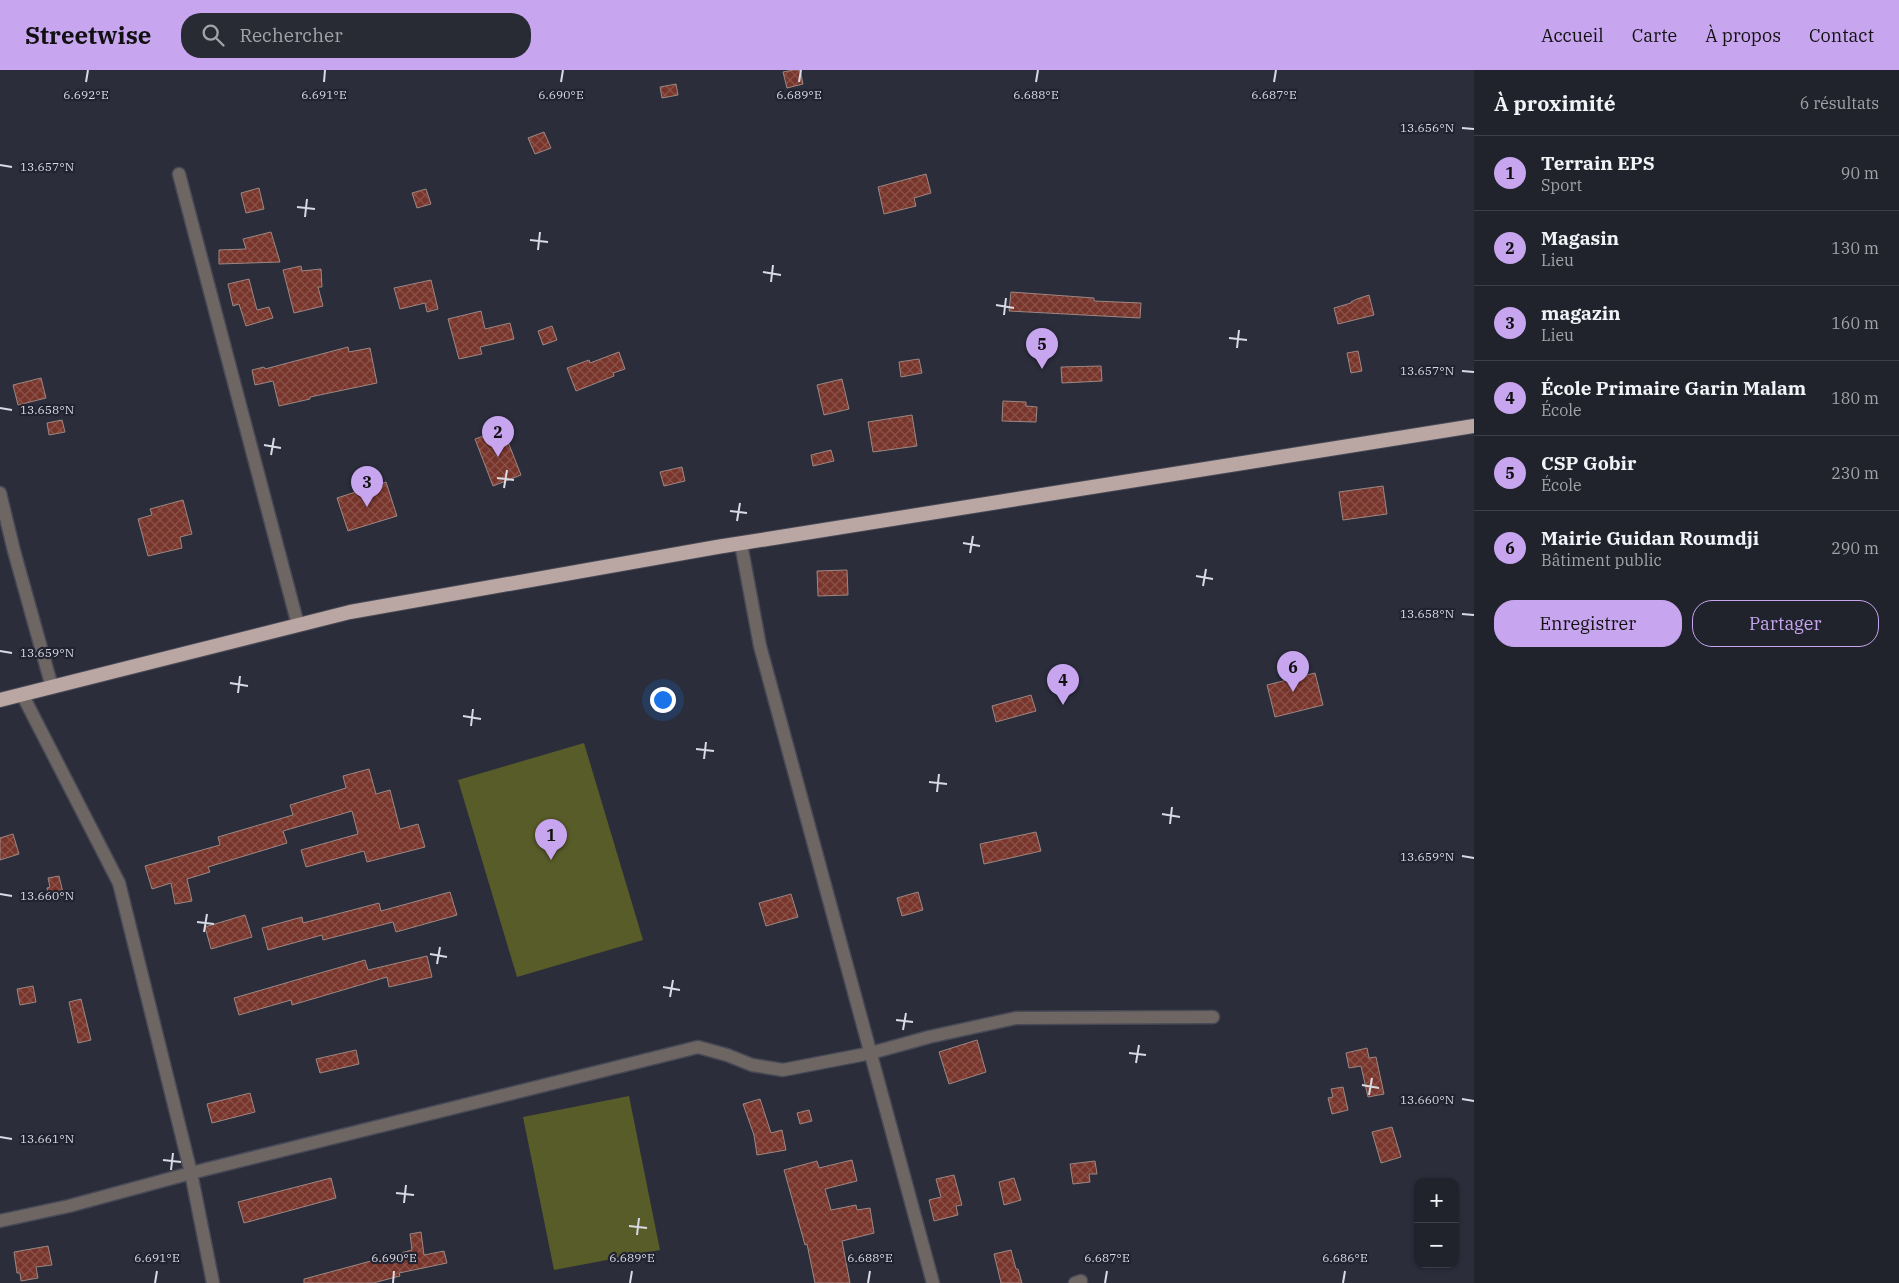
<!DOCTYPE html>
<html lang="fr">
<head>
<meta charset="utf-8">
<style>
	body { margin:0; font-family:"IBM Plex Serif",serif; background:#282a34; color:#f1f3f6 }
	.controls { position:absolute; right:15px; bottom:15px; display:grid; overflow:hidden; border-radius:10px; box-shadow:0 1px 4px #0004 }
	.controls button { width:45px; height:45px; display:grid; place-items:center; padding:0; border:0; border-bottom:1px solid #3d3f48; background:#20222c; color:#f1f3f6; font:25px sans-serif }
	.you { position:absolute; left:662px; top:629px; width:18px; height:18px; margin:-12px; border:4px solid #fff; border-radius:50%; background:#1a73e8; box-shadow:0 0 0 8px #1a73e833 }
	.badge { display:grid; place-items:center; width:32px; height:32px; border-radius:50%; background:#c8a5ef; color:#111; font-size:16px; font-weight:700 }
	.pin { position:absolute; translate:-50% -41px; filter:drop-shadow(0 1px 2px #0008) }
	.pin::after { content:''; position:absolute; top:26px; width:18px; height:15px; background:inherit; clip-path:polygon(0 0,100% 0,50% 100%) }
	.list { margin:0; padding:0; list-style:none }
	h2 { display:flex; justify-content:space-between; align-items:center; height:65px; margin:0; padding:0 20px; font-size:21px }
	h2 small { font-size:16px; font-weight:400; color:#a2a4a9 }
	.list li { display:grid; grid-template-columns:32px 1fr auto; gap:15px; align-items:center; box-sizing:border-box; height:75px; padding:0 20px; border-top:1px solid #3d3f48 }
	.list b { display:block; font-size:19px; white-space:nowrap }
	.list p { margin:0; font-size:16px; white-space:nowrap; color:#a2a4a9 }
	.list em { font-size:16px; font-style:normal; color:#a2a4a9 }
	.actions { display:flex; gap:10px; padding:15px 20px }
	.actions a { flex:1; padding:11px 0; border:1px solid #c8a5ef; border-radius:20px; text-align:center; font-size:18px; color:#c8a5ef }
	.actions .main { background:#c8a5ef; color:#111 }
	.icon { flex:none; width:28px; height:28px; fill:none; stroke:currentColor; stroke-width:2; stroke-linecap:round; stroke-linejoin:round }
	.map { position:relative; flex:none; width:1474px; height:1213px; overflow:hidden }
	header { display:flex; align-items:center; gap:30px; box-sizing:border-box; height:70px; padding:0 25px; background:#c8a5ef; color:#111 }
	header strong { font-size:24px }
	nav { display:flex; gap:28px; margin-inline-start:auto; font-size:18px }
	.search { width:350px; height:45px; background:#282a34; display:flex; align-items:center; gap:12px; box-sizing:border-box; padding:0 18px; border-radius:20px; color:#a2a4a9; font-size:19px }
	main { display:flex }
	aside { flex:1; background:#20222c }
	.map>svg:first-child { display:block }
	.grass { fill:#585c29 }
	.building { fill:url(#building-cross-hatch); stroke:#9c8783 }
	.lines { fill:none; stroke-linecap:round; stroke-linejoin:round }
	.minor-casing { stroke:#474956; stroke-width:15 }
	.trunk-casing { stroke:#474956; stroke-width:16 }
	.minor { stroke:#6e6663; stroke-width:12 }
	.trunk { stroke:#baa6a2; stroke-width:14 }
	.ticks { fill:none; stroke:#d9dbe4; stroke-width:2 }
	.ticks-label { font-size:12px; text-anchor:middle; fill:#d9dbe4; stroke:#222331; stroke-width:4.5; stroke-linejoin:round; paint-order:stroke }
</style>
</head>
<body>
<header>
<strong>Streetwise</strong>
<div class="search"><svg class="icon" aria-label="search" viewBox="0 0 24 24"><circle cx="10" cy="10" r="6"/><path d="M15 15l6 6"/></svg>Rechercher</div>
<nav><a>Accueil</a><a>Carte</a><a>À propos</a><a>Contact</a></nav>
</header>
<main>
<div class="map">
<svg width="1474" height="1213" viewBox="0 0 1474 1213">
	<defs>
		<pattern id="building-cross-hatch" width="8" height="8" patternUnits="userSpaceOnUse" patternTransform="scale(1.25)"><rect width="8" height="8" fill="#78352b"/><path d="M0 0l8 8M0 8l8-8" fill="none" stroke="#8b524a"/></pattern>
	</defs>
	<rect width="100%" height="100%" fill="#2b2d3b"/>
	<g class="grass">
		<polygon points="584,673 643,870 517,907 458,710"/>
		<polygon points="629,1026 660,1180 554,1200 523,1047"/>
	</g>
	<g class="building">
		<polygon points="793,0 800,0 803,14 787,18 783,2"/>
		<polygon points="676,14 678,25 662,28 660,17"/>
		<polygon points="544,62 551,78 535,84 528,68"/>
		<polygon points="926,104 931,123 914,128 916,136 884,144 878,117"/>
		<polygon points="259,118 264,139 246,143 241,123"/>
		<polygon points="426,119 431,134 417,138 412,123"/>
		<polygon points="271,162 280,192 219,194 219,180 246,179 243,169"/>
		<polygon points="301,196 302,201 321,199 322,217 318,217 323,236 294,243 283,200"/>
		<polygon points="249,209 257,240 269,237 273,248 246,256 239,234 233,236 228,214"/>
		<polygon points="431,210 438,239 427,242 425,233 400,239 394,218"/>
		<polygon points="1011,222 1094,228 1094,231 1141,233 1140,248 1009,241"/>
		<polygon points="1369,225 1374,245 1338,254 1334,238 1351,233 1351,232 1357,229"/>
		<polygon points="481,241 485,259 510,253 514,269 480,277 482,284 459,289 448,249"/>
		<polygon points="552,256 557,270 543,275 538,261"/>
		<polygon points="348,277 349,282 370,278 377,313 310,327 310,329 279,336 273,311 255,315 252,300 264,297 265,299"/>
		<polygon points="1358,281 1362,301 1351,303 1347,283"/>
		<polygon points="619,282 625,299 613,303 614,306 576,321 567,298 589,290 590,293"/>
		<polygon points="919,289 922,303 901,307 899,292"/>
		<polygon points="1101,296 1102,311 1062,313 1061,297"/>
		<polygon points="41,308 46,328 18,335 13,315"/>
		<polygon points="842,309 849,339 824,345 817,315"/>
		<polygon points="1003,331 1026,332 1026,336 1037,337 1036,352 1002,351"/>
		<polygon points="912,345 917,376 873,382 868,352"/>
		<polygon points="62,350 65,362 49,365 47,353"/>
		<polygon points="503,359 521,405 493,416 475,369"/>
		<polygon points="831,380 834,391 813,396 811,385"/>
		<polygon points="682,397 685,411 664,416 660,402"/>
		<polygon points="386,412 397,446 348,461 337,428"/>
		<polygon points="1383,416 1387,444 1343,450 1339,422"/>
		<polygon points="183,430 192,464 180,467 182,478 148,486 138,449 152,445 150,439"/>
		<polygon points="847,500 848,525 818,526 817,501"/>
		<polygon points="1315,603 1323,635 1275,647 1267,615"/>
		<polygon points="1031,625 1036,641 996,652 992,636"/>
		<polygon points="369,699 376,724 390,720 400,759 418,754 425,777 367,792 364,781 306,797 301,780 358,764 352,741 283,761 287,773 208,797 210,802 187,809 192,831 175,834 171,813 152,819 145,796 220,775 218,767 293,745 290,735 346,718 343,706"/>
		<polygon points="1036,762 1041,781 984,794 980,774"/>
		<polygon points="13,764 19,784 0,790 0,768"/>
		<polygon points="59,806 64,827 50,830 47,818 50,817 48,808"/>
		<polygon points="450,822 457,845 396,862 393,852 323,870 322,865 268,880 262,858 302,847 303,853 379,833 381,841"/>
		<polygon points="918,822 923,840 902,846 897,828"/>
		<polygon points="791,824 798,847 766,856 759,833"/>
		<polygon points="245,845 252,867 211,879 205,857"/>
		<polygon points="427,886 432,907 389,917 387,907 292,935 291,930 239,945 234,928 365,890 368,900"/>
		<polygon points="33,916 36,932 20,935 17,919"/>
		<polygon points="81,929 91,970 78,973 69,932"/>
		<polygon points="977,970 986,1002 949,1014 939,982"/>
		<polygon points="1367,978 1369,988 1376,987 1384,1024 1368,1027 1361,996 1349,998 1346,983"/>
		<polygon points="356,980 359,994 320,1003 316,989"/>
		<polygon points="1343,1017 1348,1040 1332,1044 1328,1028 1333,1027 1331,1019"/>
		<polygon points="250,1023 255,1042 212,1053 207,1034"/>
		<polygon points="760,1029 771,1063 782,1060 786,1080 757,1085 754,1065 743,1034"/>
		<polygon points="809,1040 812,1051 800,1054 797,1043"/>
		<polygon points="1392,1057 1401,1087 1381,1093 1372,1062"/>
		<polygon points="852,1090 857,1111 825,1119 831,1140 856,1135 857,1140 870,1138 874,1163 842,1171 850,1213 815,1213 807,1174 805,1175 784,1100 817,1091 819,1098"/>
		<polygon points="1095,1091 1097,1104 1089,1104 1090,1112 1073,1114 1070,1094"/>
		<polygon points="954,1105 962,1135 956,1136 958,1145 934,1151 929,1130 941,1127 936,1109"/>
		<polygon points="331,1108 336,1128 244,1153 238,1132"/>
		<polygon points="1014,1108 1021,1130 1004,1135 999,1112"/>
		<polygon points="421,1162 424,1185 444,1181 447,1193 399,1203 400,1206 373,1213 304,1213 304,1209 412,1180 410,1164"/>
		<polygon points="48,1176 52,1195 36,1197 38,1208 21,1211 20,1203 17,1203 14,1182"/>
		<polygon points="1011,1180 1016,1199 1018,1199 1022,1213 1001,1213 994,1184"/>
	</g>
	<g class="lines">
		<defs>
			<g id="minor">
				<polyline points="179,104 298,555"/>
				<polyline points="0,423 14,481 52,617"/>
				<polyline points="741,474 760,576 933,1213"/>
				<polyline points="22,624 119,813 191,1103 213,1213"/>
				<polyline points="0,1151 69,1136 191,1103 698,977 727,985 752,995 783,1000 871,983 929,967 1016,948 1213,947"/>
				<polyline points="1075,1213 1081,1211"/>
			</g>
			<polyline id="trunk" points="0,630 350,542 717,477 1474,356"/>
		</defs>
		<use href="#minor" class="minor-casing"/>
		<use href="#trunk" class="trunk-casing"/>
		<use href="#minor" class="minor"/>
		<use href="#trunk" class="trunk"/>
	</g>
	<path class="ticks" d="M86,12L88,0M324,12L325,0M561,12L563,0M799,12L801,0M1036,12L1038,0M1274,12L1276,0M1462,58L1474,59M0,95L12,97M297,137L315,139M305,147L307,129M530,170L548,172M538,180L540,162M763,202L781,205M771,212L773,195M996,235L1014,238M1004,245L1006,228M1229,268L1247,270M1237,278L1239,260M1462,301L1474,302M0,338L12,340M264,375L281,378M271,385L274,368M497,408L514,410M504,418L507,400M730,441L747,443M737,451L740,433M963,473L980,476M970,483L973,466M1196,506L1213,509M1203,516L1206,499M1462,544L1474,545M0,581L12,583M230,613L248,616M238,623L240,606M463,646L481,649M471,656L473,639M696,679L714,681M704,689L706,672M929,712L947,714M937,722L939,704M1162,744L1180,747M1170,754L1172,737M1462,786L1474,788M0,824L12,826M197,852L214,854M204,862L207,844M430,884L447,887M437,894L440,877M663,917L680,920M670,927L673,910M896,950L913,952M903,960L906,943M1129,983L1146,985M1136,993L1139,975M1362,1015L1379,1018M1369,1025L1372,1008M1462,1029L1474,1031M0,1067L12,1069M163,1090L181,1092M171,1100L173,1083M396,1123L414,1125M404,1133L406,1115M629,1156L647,1158M637,1165L639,1148M155,1213L157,1201M393,1213L394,1201M630,1213L632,1201M868,1213L870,1201M1105,1213L1107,1201M1343,1213L1345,1201"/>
	<g class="ticks-label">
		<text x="86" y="29">6.692°E</text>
		<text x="324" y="29">6.691°E</text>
		<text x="561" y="29">6.690°E</text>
		<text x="799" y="29">6.689°E</text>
		<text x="1036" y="29">6.688°E</text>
		<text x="1274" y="29">6.687°E</text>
		<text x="1427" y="62">13.656°N</text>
		<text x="47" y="101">13.657°N</text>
		<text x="1427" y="305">13.657°N</text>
		<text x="47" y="344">13.658°N</text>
		<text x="1427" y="548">13.658°N</text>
		<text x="47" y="587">13.659°N</text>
		<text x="1427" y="791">13.659°N</text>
		<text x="47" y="830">13.660°N</text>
		<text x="1427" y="1034">13.660°N</text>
		<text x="47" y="1073">13.661°N</text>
		<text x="157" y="1192">6.691°E</text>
		<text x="394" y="1192">6.690°E</text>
		<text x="632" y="1192">6.689°E</text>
		<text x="870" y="1192">6.688°E</text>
		<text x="1107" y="1192">6.687°E</text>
		<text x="1345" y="1192">6.686°E</text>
	</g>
</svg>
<div class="controls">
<button>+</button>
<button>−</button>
</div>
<div class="you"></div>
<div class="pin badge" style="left:551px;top:790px">1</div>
<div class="pin badge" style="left:498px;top:387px">2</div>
<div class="pin badge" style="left:367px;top:437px">3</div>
<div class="pin badge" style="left:1063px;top:635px">4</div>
<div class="pin badge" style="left:1042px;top:299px">5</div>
<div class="pin badge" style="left:1293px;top:622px">6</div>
</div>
<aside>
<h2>À proximité<small>6 résultats</small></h2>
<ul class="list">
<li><span class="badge">1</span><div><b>Terrain EPS</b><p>Sport</p></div><em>90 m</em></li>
<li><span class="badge">2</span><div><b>Magasin</b><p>Lieu</p></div><em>130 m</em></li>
<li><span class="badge">3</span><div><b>magazin</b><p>Lieu</p></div><em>160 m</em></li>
<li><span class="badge">4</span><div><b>École Primaire Garin Malam</b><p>École</p></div><em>180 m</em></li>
<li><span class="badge">5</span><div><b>CSP Gobir</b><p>École</p></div><em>230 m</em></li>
<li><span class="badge">6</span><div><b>Mairie Guidan Roumdji</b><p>Bâtiment public</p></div><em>290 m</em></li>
</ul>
<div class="actions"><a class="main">Enregistrer</a><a>Partager</a></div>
</aside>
</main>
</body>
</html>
